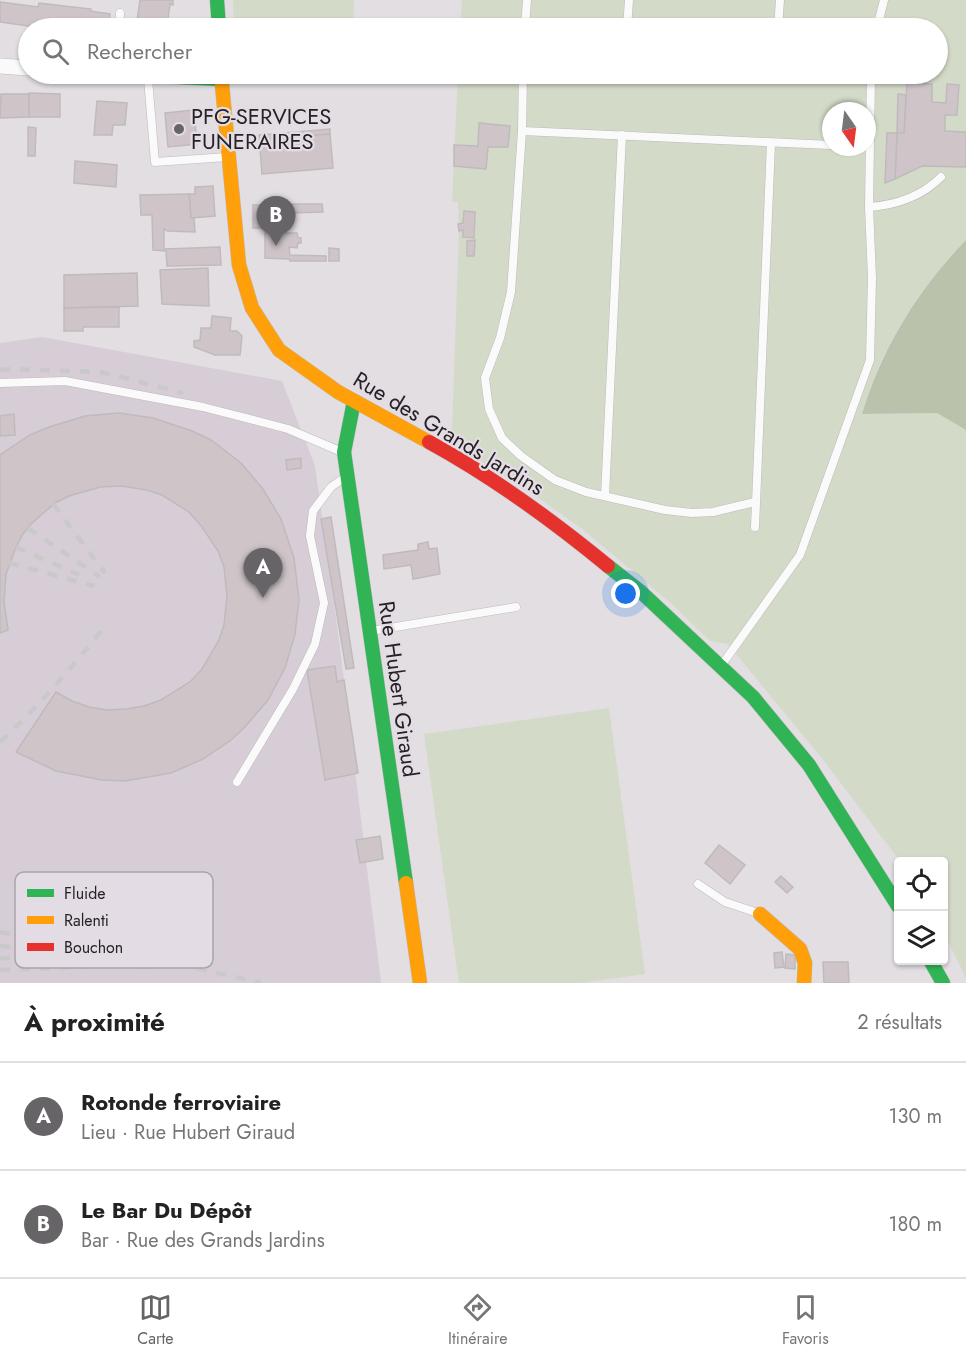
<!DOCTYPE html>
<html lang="fr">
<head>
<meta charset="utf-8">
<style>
	body { margin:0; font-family:Jost,sans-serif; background:#f6f6f6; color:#222 }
	.controls { position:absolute; right:18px; bottom:18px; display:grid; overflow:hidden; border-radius:6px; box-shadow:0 2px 4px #0004 }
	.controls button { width:54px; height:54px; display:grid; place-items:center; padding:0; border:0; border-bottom:2px solid #e0e0e0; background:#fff; color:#222; font:30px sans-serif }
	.compass { position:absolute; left:822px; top:102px; width:54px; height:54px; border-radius:50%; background:#fff; box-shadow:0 2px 4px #0004; rotate:166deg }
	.you { position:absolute; left:626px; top:594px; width:21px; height:21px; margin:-15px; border:4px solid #fff; border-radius:50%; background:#1a73e8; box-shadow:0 0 0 9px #1a73e833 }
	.badge { display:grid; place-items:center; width:39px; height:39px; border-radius:50%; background:#676467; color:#fff; font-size:20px; font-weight:700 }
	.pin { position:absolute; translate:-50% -50px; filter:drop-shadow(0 2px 3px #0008) }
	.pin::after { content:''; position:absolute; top:32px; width:21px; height:18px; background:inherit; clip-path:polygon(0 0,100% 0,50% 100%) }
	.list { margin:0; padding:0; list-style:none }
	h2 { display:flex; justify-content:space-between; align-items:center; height:78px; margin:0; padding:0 24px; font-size:26px }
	h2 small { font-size:20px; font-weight:400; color:#767676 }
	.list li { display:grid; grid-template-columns:39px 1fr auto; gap:18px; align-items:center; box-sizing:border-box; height:108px; padding:0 24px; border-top:2px solid #e0e0e0 }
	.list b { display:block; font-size:22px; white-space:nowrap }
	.list p { margin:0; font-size:20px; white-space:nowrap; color:#767676 }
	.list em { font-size:20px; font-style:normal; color:#767676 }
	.icon { flex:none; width:33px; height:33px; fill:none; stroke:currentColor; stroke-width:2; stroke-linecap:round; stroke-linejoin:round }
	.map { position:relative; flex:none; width:966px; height:983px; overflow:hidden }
	.search { position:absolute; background:#fff; box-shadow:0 2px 4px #0004; left:18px; right:18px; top:18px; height:66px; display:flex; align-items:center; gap:15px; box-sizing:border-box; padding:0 21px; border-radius:33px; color:#767676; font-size:22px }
	.sheet { height:294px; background:#fff }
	nav { display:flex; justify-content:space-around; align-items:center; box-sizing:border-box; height:84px; border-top:2px solid #e0e0e0; background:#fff; font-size:16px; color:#767676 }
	nav a { display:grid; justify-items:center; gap:3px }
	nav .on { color:#676467 }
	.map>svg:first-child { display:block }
	.built { fill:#d6cdd6 }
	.green { fill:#d3dac7; fill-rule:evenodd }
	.forest { fill:#bac2ac }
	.building { fill:#cfc5c9; stroke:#bebabd; stroke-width:1.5 }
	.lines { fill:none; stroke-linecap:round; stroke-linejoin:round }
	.lane-casing { stroke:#bdbabd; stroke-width:9 }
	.street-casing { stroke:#bdbabd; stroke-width:16 }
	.fast-casing { stroke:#bdbabd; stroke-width:15 }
	.slow-casing { stroke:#bdbabd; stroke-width:15 }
	.jam-casing { stroke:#bdbabd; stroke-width:15 }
	.lane { stroke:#fbfafb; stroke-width:8 }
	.street { stroke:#fbfafb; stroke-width:15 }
	.fast { stroke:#30b455; stroke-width:14 }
	.slow { stroke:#ff9f0a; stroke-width:14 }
	.jam { stroke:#e5322d; stroke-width:14 }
	.rail { stroke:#c9c9c9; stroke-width:4.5; stroke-dasharray:10 10; stroke-linecap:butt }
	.poi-dot { fill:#676467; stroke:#e4dce4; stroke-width:2 }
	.labels { text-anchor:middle; stroke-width:4.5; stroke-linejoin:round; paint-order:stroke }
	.poi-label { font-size:22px; fill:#252225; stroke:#e4dce4; text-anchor:start }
	.street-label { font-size:22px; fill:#252225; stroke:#e4dce4 }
	.key { fill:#e4dce4; stroke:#aba4ab; stroke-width:1.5 }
	.key-label { font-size:16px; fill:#252225 }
</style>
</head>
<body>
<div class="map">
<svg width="966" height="983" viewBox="0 0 966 983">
	<rect width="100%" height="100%" fill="#e2dee2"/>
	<polygon class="built" points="42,337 282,381 315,466 339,640 381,983 0,983 0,343"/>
	<g class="green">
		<polygon points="233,0 354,0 353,28 234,28"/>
		<path d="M462,0H966V240C916,292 883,344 862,414L937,413L966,430V978L944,933V862L900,861L824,761L728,644L710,641L672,604L581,528L540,499L447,439L452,430L459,231L458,202H452L458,74H938V28H460ZM831,111H867V147H831Z"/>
		<polygon points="609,708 645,974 581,983 459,983 424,734"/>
	</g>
	<path class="forest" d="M966,240V430L937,413L862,414C883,346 917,291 966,240Z"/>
	<g class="building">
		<polygon points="140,0 173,0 173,5 170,4 167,26 137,21"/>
		<polygon points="0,2 38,7 39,3 91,9 90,11 110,14 108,28 35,28 36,27 0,22"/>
		<polygon points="907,83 932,84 932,102 946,103 947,84 959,85 957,115 945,115 945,131 966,132 966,167 922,166 895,179 897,133 904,133"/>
		<polygon points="29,93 60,94 60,117 29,117"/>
		<polygon points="1,94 29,94 29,117 0,118"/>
		<polygon points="898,94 906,95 904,133 897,133"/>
		<polygon points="97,101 127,103 125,125 113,125 112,135 94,135"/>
		<polygon points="194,110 197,144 168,147 165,113"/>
		<polygon points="479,123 510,126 508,147 488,147 486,169 454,166 454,145 478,146"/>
		<polygon points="28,127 36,128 35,156 28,156"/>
		<polygon points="330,129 330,134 274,139 273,134"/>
		<polygon points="887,133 897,133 895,179 885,183"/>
		<polygon points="273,134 274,139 330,134 333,168 262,174 259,135"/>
		<polygon points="75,161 117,165 116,187 74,183"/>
		<polygon points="213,186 215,216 191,218 189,194 195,194 195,187"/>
		<polygon points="189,194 191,218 194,218 195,232 167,231 164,229 164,249 220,247 221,265 167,266 166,251 153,250 152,215 141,215 140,195"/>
		<polygon points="288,204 322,204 323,212 288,213"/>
		<rect x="253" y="205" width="25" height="23"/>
		<polygon points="464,211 475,212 474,238 463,237 463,230 459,231 458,224 463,223"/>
		<polygon points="265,233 297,233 298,238 301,238 301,243 298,243 297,248 289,247 290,255 326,256 326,261 290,261 289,259 265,258"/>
		<polygon points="475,240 474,256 467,256 467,241"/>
		<polygon points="329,248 339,249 339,261 329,261"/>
		<polygon points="208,268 209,306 162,304 160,270"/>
		<polygon points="137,273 138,306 64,308 64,275"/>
		<polygon points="119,307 119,327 83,327 83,331 64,331 64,308"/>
		<polygon points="212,316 231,318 230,331 237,331 242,336 240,355 215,355 194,347 194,341 200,340 201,328 211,328"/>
		<polygon points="119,413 153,418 192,431 211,440 241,463 263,489 281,519 294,558 299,600 295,634 285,668 268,700 244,728 231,740 203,759 171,773 125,781 102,780 56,771 16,752 56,692 72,701 89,707 107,710 126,709 144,706 161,700 190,682 202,669 219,640 224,625 227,596 224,567 218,551 202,527 189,512 162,495 147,490 122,486 100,487 69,496 55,503 32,523 23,534 16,547 6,574 4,602 8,630 0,633 0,455 30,435 49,427 85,416"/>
		<polygon points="14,414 15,435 0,436 0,416"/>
		<polygon points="301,458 301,468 287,470 286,460"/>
		<polygon points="331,517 354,668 346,669 321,519"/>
		<polygon points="428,542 429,549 437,548 440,574 413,579 411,565 384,569 383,555 418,550 418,544"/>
		<polygon points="335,666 337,682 344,680 358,773 325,780 307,670"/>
		<polygon points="380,836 383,859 360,863 356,840"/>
		<polygon points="719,845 745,865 730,884 705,863"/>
		<polygon points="781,876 793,887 787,893 775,882"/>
		<polygon points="782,952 784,967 775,968 774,953"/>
		<polygon points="786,954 795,955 795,969 785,968"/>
		<polygon points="823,962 848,962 849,983 824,983"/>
	</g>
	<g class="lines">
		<defs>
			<g id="lane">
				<polyline points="119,28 120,13"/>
				<polyline points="525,28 527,0"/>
				<polyline points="627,28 629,0"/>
				<polyline points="778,28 780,0"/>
				<polyline points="877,28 884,0"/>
				<polyline points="523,74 522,131 831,145"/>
				<path d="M871,74L869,207C896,205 921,197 941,177"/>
				<polyline points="912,74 923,78"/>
				<polyline points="148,79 155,162 227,157"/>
				<polyline points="223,79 321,77 369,74"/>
				<polyline points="522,131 511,292 500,338 485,378 489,409 502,438 521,456 555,480 586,492 665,510 692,513 713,512 755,502"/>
				<polyline points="0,383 65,381 203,407 288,429 342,452"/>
				<polyline points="605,496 622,135"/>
				<polyline points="755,527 771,143"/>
				<polyline points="371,631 516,607"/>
				<polyline points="721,666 800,555 870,360 872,278 869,207"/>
				<polyline points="237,782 293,689 315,644 324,603 310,536 313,511 331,487 344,478"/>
				<polyline points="698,884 725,902 758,913"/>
			</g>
			<polyline id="street" points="0,66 28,68"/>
			<g id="fast">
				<polyline points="217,0 219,28"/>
				<polyline points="112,74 222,79"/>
				<polyline points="354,401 344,452 406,883"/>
				<polyline points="608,566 641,592 753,697 809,765 898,906"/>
				<polyline points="930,960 943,983"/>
			</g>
			<g id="slow">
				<polyline points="221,74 239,265 252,308 279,350 338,392 429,442"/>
				<polyline points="406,883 420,983"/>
				<polyline points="760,914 800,949 805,963 804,983"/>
			</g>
			<path id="jam" d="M429,442C493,477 552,520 608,566"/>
		</defs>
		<use href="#lane" class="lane-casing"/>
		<use href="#street" class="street-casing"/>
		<use href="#fast" class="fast-casing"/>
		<use href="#slow" class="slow-casing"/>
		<use href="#jam" class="jam-casing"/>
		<use href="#lane" class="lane"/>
		<use href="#street" class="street"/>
		<use href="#fast" class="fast"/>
		<use href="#slow" class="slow"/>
		<use href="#jam" class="jam"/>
		<g class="rail">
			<polyline points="0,370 11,369 101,372 183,393"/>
			<polyline points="53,504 105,573"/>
			<polyline points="28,528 100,577"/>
			<polyline points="16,547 79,575"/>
			<polyline points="9,563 94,586"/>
			<path d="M0,742C39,706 73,666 106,625"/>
			<polyline points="0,932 161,960 261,983"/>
			<polyline points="0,946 39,950"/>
			<polyline points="0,958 87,959"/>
			<polyline points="0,970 58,968 99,965 159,967"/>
		</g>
	</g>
	<circle class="poi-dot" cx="179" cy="129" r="6"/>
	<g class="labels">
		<g class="poi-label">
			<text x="191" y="124">PFG-SERVICES<tspan x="191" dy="25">FUNERAIRES</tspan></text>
		</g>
		<g class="street-label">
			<text transform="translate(449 433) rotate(31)" y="8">Rue des Grands Jardins</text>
			<text transform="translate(399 689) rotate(82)" y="8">Rue Hubert Giraud</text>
		</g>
	</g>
	<rect x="15" y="872" width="198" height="96" rx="9" class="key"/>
	<rect x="27" y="889" width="27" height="8" fill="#30b455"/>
	<rect x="27" y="916" width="27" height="8" fill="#ff9f0a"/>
	<rect x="27" y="943" width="27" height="8" fill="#e5322d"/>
	<g class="key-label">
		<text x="64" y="899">Fluide</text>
		<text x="64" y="926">Ralenti</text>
		<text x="64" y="953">Bouchon</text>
	</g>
</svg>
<div class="controls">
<button><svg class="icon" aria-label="locate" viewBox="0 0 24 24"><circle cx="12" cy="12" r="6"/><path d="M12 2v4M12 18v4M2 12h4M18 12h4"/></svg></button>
<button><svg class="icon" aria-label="layers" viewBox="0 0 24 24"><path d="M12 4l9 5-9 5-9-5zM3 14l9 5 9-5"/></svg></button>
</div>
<svg class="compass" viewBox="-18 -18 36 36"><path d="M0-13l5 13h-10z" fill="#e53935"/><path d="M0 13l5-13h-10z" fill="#767676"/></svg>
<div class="you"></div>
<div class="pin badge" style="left:263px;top:598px">A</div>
<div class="pin badge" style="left:276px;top:246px">B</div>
<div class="search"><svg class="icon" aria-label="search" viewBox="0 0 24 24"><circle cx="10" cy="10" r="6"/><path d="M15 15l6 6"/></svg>Rechercher</div>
</div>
<section class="sheet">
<h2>À proximité<small>2 résultats</small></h2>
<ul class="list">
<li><span class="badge">A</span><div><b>Rotonde ferroviaire</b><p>Lieu · Rue Hubert Giraud</p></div><em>130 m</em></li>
<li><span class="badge">B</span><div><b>Le Bar Du Dépôt</b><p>Bar · Rue des Grands Jardins</p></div><em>180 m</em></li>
</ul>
</section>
<nav>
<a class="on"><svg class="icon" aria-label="map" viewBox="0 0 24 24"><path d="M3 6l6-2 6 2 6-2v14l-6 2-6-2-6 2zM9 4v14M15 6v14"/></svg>Carte</a>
<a><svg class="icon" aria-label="directions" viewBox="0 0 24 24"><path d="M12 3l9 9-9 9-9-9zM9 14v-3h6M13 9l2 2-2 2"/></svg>Itinéraire</a>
<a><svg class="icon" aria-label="saved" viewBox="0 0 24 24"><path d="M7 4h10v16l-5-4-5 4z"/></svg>Favoris</a>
</nav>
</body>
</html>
